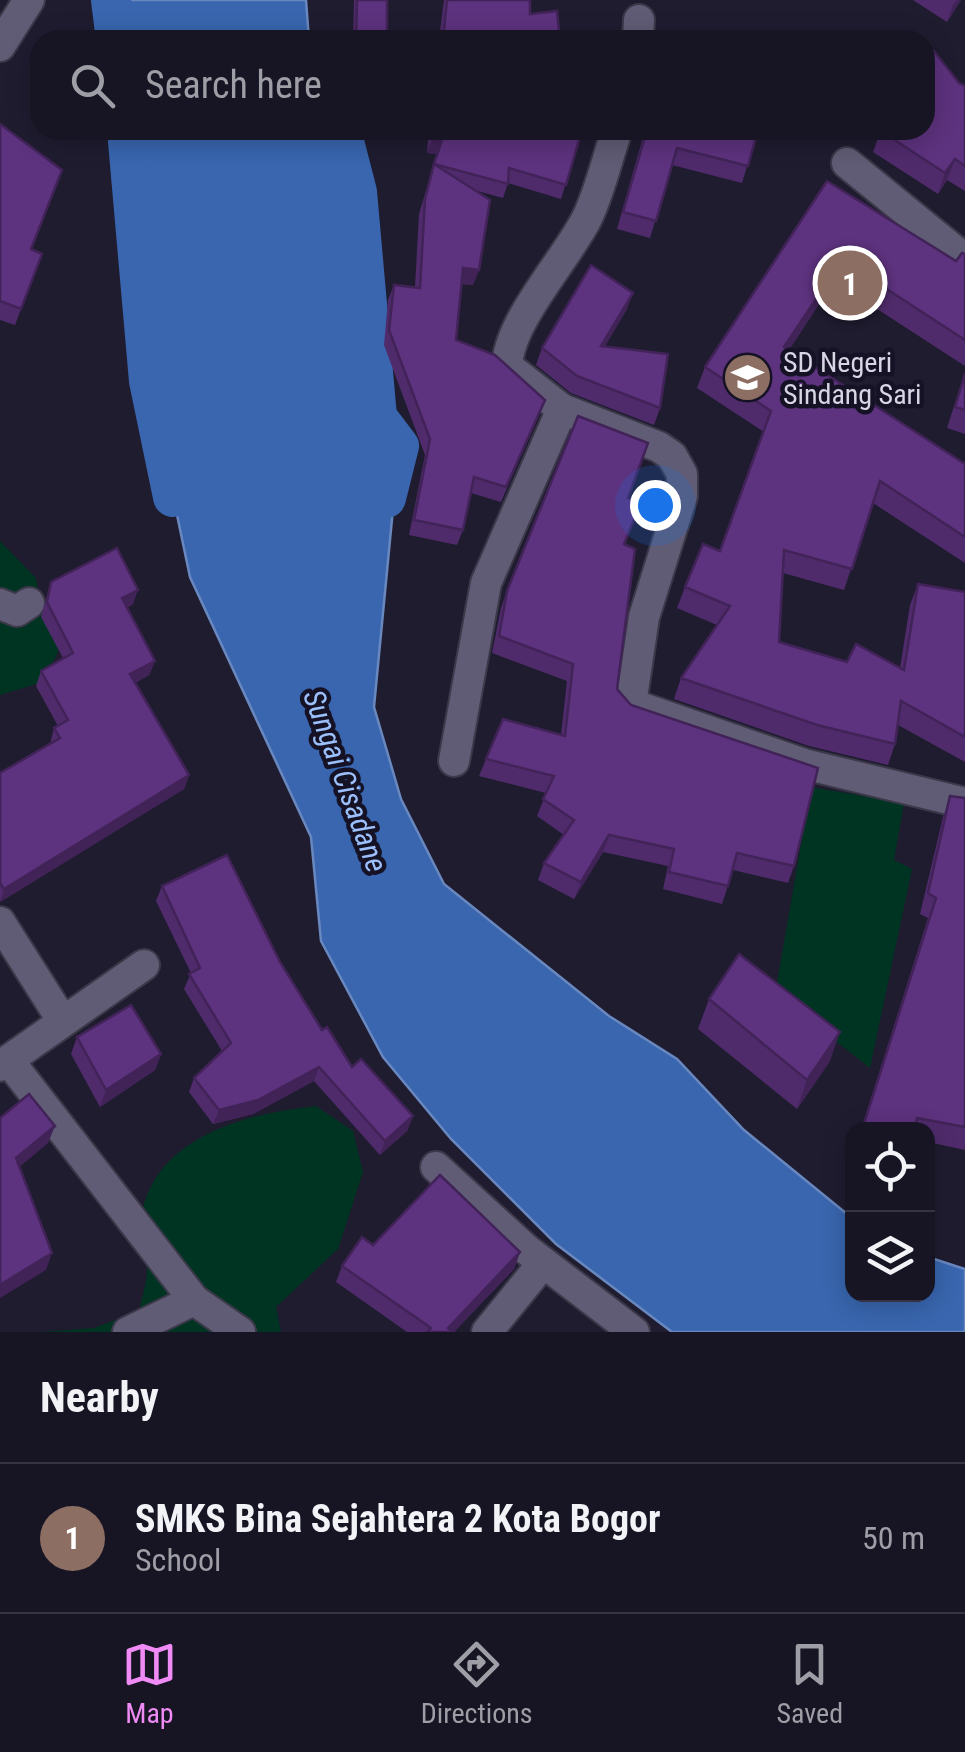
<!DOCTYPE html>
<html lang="en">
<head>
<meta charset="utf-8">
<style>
	body { margin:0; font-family:"Roboto Condensed",sans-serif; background:#201e2c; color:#f1f3f6 }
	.controls { position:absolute; right:30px; bottom:30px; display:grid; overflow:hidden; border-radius:20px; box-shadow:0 5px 25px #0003 }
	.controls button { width:90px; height:90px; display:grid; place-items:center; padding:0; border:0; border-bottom:2px solid #363441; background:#171524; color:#f1f3f6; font:50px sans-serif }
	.you { position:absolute; left:655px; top:505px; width:35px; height:35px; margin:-25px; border:8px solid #fff; border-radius:50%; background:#1a73e8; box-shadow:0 0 0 15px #1a73e833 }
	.badge { display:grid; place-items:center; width:65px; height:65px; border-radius:50%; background:#f08bf5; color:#fff; font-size:32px; font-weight:700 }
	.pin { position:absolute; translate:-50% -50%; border:5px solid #fff; box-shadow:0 2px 10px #0006 }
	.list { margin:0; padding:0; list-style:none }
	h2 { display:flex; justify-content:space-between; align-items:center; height:130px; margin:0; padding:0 40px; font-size:42px }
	h2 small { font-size:32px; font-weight:400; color:#9e9fa6 }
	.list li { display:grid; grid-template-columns:65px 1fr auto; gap:30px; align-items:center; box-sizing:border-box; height:150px; padding:0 40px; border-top:2px solid #363441 }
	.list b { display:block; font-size:38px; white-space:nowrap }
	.list p { margin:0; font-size:32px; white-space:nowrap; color:#9e9fa6 }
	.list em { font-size:32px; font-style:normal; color:#9e9fa6 }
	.icon { flex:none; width:55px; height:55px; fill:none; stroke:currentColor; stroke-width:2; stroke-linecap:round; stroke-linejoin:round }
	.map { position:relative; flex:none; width:965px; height:1332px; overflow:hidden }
	.search { position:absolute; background:#171524; box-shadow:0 5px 25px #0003; left:30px; right:30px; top:30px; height:110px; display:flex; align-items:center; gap:25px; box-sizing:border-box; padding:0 35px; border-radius:30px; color:#9e9fa6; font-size:38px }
	.sheet { height:280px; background:#171524 }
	nav { display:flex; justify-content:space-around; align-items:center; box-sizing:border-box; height:140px; border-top:2px solid #363441; background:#171524; font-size:28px; color:#9e9fa6 }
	nav a { display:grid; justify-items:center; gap:5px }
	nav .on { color:#f08bf5 }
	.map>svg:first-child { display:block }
	.green { fill:#003422 }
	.water { fill:#3966af; stroke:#6988bf; stroke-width:2.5 }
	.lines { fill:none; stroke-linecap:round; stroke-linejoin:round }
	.canal { stroke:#3966af; stroke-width:40 }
	.street-casing { stroke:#3b3849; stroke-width:34 }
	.street { stroke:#605c75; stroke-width:30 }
	.wall { fill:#502b6c }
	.shaded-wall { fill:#412358 }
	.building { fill:#5d327e; stroke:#412358; stroke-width:2.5 }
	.labels { text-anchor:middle; stroke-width:9; stroke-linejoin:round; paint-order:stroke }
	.poi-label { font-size:28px; fill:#d8d6e5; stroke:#161226; text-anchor:start }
	.water-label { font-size:30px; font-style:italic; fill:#9bc0fb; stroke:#161226 }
</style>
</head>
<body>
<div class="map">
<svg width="965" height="1332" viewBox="0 0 965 1332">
	<rect width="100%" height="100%" fill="#1f1c30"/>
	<g class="green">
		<polygon points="0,541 36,578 41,610 60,648 43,682 0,695"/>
		<polygon points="811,787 904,803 894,860 912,869 870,1068 775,994"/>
		<path d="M316,1106L353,1131L363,1172L338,1249L276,1307L281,1332H41L94,1328L139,1311C142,1297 148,1280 147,1265C146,1250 138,1234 141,1219C153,1137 245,1114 316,1106Z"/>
	</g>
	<g class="water">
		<polygon points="111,0 306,0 309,40 116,40"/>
		<polygon points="127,130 341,130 357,192 377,417 399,446 374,707 401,799 444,884 609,1016 677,1059 744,1130 852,1218 852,1294 928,1294 928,1257 965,1269 965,1332 672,1332 556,1244 451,1139 383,1057 321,941 311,837 190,577 149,381"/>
	</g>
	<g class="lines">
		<g class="canal">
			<polyline points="111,0 116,40"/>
			<polyline points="127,130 149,381 173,497"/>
			<polyline points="341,130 357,192 377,417 399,446 386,498"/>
		</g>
		<defs>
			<g id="street">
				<polyline points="638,40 639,20"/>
				<polyline points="0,46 29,0"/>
				<path d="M617,130C607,159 600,191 587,218C566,260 509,320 507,366L562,409L659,447L672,456L682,474V496L644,617L631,704L804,764L965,803"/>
				<polyline points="847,163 965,259"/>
				<polyline points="0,604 17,611 29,603"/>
				<polyline points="454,761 486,583 562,409"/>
				<polyline points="0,922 62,1020"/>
				<polyline points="9,1061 194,1300"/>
				<polyline points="0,1066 144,965"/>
				<polyline points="436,1167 527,1250 634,1332"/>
				<polyline points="128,1332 194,1300 240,1332"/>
				<polyline points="487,1332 543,1263"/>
			</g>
		</defs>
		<use href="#street" class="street-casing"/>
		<use href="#street" class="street"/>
	</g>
	<g class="wall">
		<polygon points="354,0 387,0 387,40 353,40"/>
		<polygon points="444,0 530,0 530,14 560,40 439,40"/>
		<polygon points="913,0 961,0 947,22"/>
		<polygon points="959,83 965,86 965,191 947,180 938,194 873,152 881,130"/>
		<polygon points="0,124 31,249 42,254 15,325 0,320"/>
		<polygon points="429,130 582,130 561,199 508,183 503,198 474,190 479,270 473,285 462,284 456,340 545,400 501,502 471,493 463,530 457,545 409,535 425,455 384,345 388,300 394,285 415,287 419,214 437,154 427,153"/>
		<polygon points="645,130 758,130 742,183 672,165 650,238 617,229"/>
		<polygon points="827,181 956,261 965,254 965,366 834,281 789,350 965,464 965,563 873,503 844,590 783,573 779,642 847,662 900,668 910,605 918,584 965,592 965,762 898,725 895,744 888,765 809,746 674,699 681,678 717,625 677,608 685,587 720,551 764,432 697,388 705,367"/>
		<polygon points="627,309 605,346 660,408 654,425 571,393 536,365 542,348"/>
		<polygon points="965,372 965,434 947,428"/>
		<polygon points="628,498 617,689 631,705 794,866 788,883 733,870 722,904 663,889 668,866 603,852 574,899 538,880 544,863 564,835 537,816 546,793 479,776 486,759 561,735 567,681 492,653 501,608 507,591"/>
		<polygon points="51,582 133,604 127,608 155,661 149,675 135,683 189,775 184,789 0,902 0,773 50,744 54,728 58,726 36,686 41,671 63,658 41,617"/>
		<polygon points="950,796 965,798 965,1150 928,1142 928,1130 861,1130 928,918 920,914 943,817"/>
		<polygon points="162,886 280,962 322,1030 352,1067 413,1116 407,1131 380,1155 314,1081 253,1114 213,1124 189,1092 194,1078 222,1051 184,989 191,973 156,901"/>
		<polygon points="709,999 830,1061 797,1109 698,1029"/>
		<polygon points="77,1037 161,1054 155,1070 100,1107 71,1054"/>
		<polygon points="373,1245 520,1252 514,1269 454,1332 407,1332 336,1282 342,1266"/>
	</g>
	<g class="shaded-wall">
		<polygon points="957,0 961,0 947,22 953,5"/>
		<polygon points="432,139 442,140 437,154 427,153"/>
		<polygon points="955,159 947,180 938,194 945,173"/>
		<polygon points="842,260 834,281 777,368 784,347"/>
		<polygon points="463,268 479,270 473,285 458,284"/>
		<polygon points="633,293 627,309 595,363 601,346"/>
		<polygon points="138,590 133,604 117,613 122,598"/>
		<polygon points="155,661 149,675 124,688 130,674"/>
		<polygon points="189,775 184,789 0,902 4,889"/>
		<polygon points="609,835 603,852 574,899 581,882"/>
		<polygon points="840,1032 830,1061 797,1109 807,1080"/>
		<polygon points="161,1054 155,1070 100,1107 106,1090"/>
		<polygon points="319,1067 314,1081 253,1114 213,1124 219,1110"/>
		<polygon points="413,1116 407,1131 380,1155 385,1141"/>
		<polygon points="55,1126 48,1143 10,1175 16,1158"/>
		<polygon points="520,1252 514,1269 454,1332 448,1328"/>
		<polygon points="52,1253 46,1270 0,1298 0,1285"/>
	</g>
	<g class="building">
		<polygon points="357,0 387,0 387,40 356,40"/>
		<polygon points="447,0 530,0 530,14 557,11 560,40 443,40"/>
		<polygon points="934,51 959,83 965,86 965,166 955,159 945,173 881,131 925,130 925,64"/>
		<polygon points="0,124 62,170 31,249 42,254 21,309 0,301"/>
		<polygon points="433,130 582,130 566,185 509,168 508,184 434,164 442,140 432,139"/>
		<polygon points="647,130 758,130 748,166 677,148 656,221 623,212"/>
		<polygon points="434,164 490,200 479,270 463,268 456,340 495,355 545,400 506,487 474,477 463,530 414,520 430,439 389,330 394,285 420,288 425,199"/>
		<polygon points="827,181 956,261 962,253 965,254 965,340 842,260 784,347 965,464 965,537 880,481 852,569 784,550 779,642 847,662 856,644 904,670 918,584 965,592 965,737 901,701 895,744 817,725 681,678 730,606 685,587 703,544 720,551 771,411 705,367"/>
		<polygon points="591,265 633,293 601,346 668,354 660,408 577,376 542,348"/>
		<polygon points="965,374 965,410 955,407"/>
		<polygon points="578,416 648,443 628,498 641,503 624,544 635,549 617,689 631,705 818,768 794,866 737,853 728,886 669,872 674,849 609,835 581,882 544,863 574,820 543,799 554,776 486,759 503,719 565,736 573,664 499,636 507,591"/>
		<polygon points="117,548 138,590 122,598 155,661 130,674 189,775 4,889 0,883 0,773 60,738 54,728 68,720 41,671 73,653 47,602 51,582"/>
		<polygon points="950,796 965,798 965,1127 917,1118 915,1130 862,1130 936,898 928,893"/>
		<polygon points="227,855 280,962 322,1030 327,1027 352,1067 361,1059 413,1116 385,1141 319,1067 258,1100 219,1110 194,1078 231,1043 189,974 200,968 162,886"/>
		<polygon points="739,954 840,1032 807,1080 709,999"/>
		<polygon points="131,1005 161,1054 106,1090 77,1037"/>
		<polygon points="29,1094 55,1126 16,1158 52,1253 0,1285 0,1118"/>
		<polygon points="440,1175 520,1252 448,1328 453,1332 427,1332 431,1328 342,1266 362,1237 373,1245"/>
	</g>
	<defs>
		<symbol id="school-disc" viewBox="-11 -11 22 22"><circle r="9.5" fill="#8d6e63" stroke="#161226"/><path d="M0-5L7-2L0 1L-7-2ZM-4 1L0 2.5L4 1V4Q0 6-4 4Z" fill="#fff"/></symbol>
	</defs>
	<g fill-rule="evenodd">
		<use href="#school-disc" x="720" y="350" width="55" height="55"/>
	</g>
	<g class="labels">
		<g class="poi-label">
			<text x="783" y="372">SD Negeri<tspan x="783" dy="32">Sindang Sari</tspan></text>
		</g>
		<g class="water-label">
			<text transform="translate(345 781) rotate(70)" y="10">Sungai Cisadane</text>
		</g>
	</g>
</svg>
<div class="controls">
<button><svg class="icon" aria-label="locate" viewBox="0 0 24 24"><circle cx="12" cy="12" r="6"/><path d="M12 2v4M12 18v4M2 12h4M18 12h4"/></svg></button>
<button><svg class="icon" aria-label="layers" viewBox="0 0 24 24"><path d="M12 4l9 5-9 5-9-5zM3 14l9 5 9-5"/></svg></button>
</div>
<div class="you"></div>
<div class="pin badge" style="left:850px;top:283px;background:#8d6e63">1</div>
<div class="search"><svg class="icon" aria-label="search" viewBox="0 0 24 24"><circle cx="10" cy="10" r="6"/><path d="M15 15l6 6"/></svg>Search here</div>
</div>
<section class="sheet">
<h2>Nearby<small></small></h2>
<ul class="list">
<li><span class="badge" style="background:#8d6e63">1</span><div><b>SMKS Bina Sejahtera 2 Kota Bogor</b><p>School</p></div><em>50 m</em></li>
</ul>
</section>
<nav>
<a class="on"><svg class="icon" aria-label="map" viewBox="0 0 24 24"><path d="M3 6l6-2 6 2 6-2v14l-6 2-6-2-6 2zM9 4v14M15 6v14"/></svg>Map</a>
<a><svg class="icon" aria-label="directions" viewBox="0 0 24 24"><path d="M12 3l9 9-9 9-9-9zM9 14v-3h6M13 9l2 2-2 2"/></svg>Directions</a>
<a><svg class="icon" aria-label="saved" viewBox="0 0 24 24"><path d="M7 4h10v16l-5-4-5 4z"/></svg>Saved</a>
</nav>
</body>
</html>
